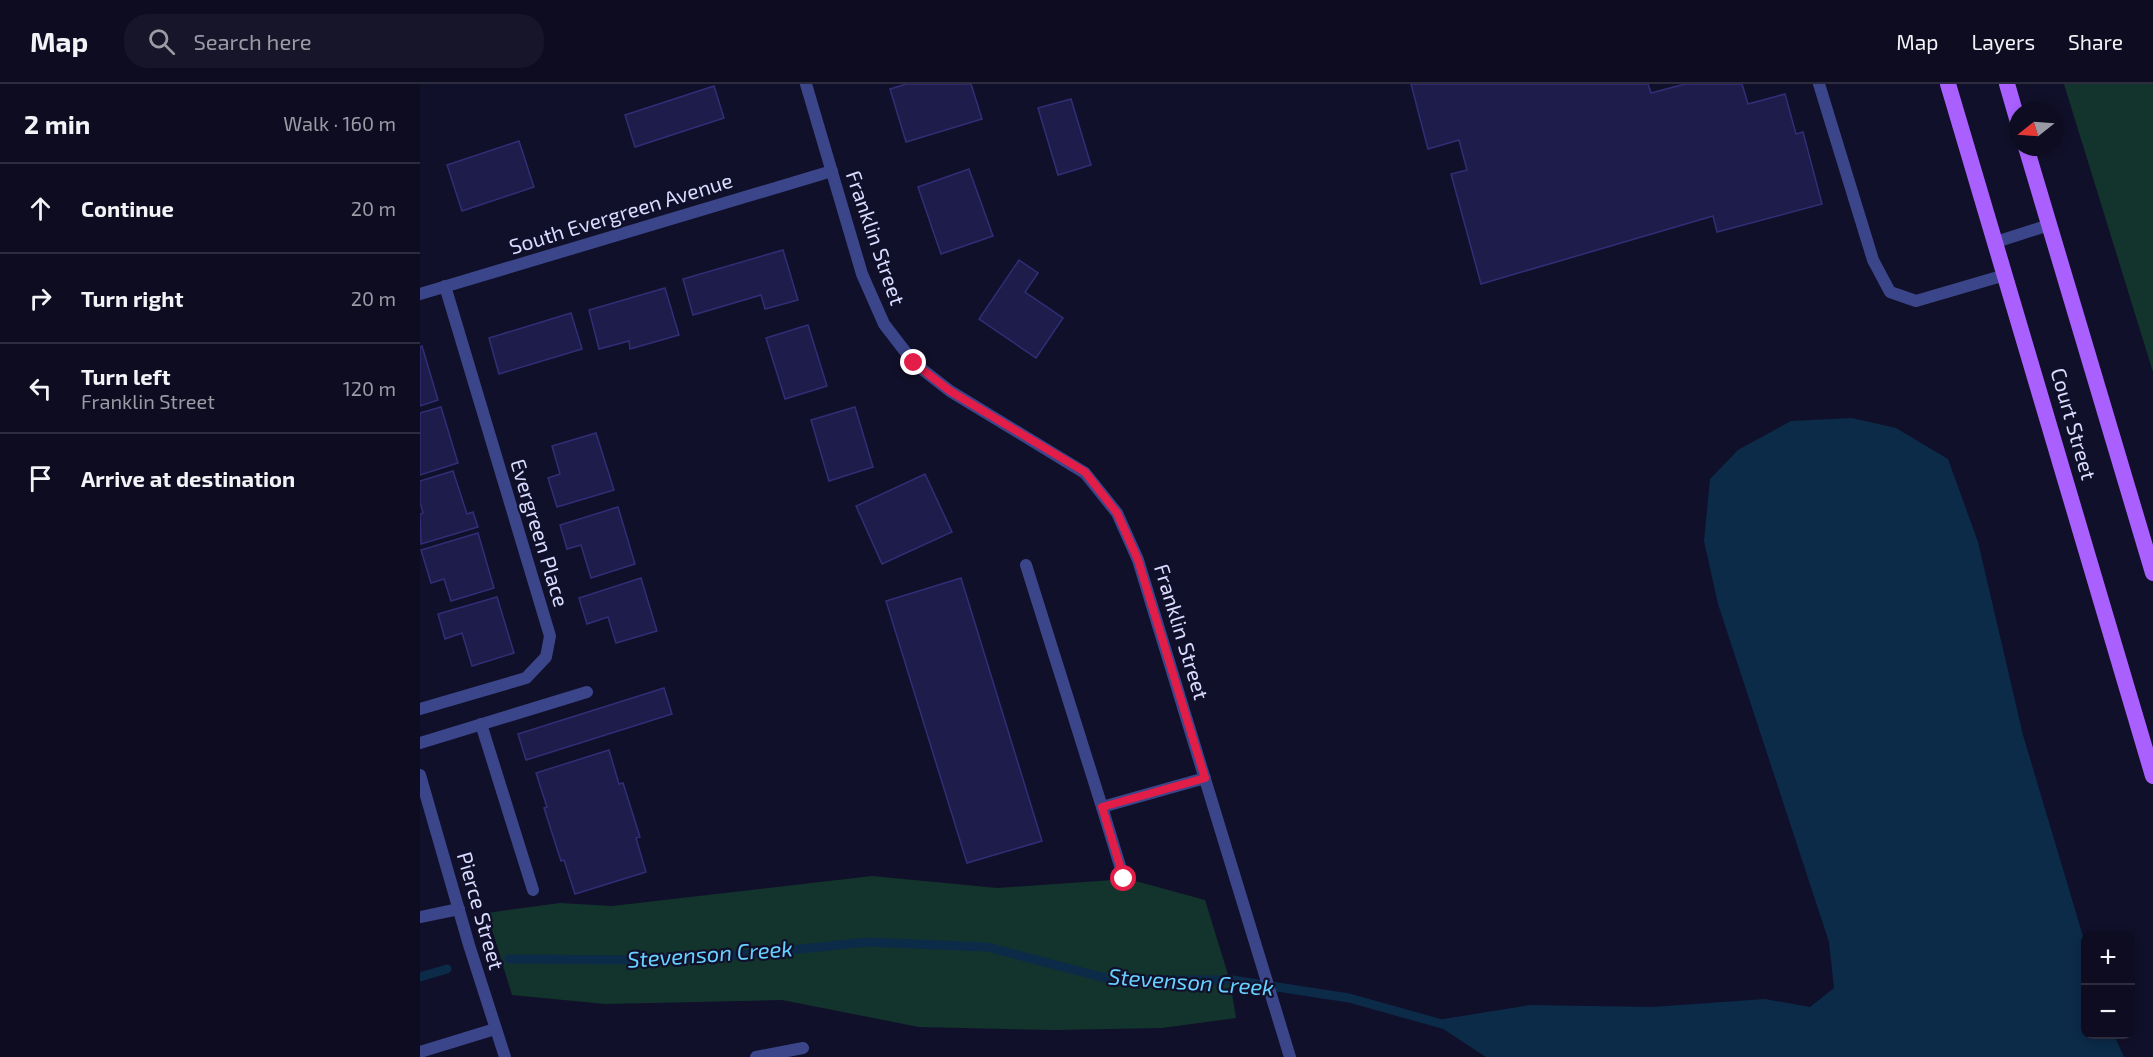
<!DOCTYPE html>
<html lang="en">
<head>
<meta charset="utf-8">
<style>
	body { margin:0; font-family:"Exo 2",sans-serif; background:#161529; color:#f1f3f6 }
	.controls { position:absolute; right:18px; bottom:18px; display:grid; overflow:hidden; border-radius:12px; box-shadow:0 3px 9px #0003 }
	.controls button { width:54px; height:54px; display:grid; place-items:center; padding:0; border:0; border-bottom:2px solid #2d2c3e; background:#0d0c20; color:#f1f3f6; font:30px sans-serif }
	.compass { position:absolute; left:1589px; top:18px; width:54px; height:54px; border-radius:50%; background:#0d0c20; box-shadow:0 3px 9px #0003; rotate:253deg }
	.stop { position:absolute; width:18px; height:18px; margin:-14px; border:4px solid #e11d48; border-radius:50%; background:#fff }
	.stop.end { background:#e11d48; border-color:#fff; box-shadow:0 2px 6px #0008 }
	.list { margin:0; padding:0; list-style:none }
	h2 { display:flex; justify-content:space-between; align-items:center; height:78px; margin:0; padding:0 24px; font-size:26px }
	h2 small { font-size:20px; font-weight:400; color:#9a9ba5 }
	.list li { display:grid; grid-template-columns:39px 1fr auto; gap:18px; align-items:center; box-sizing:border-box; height:90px; padding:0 24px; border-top:2px solid #2d2c3e }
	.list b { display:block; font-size:22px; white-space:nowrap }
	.list p { margin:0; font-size:20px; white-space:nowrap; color:#9a9ba5 }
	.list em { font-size:20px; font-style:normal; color:#9a9ba5 }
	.icon { flex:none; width:33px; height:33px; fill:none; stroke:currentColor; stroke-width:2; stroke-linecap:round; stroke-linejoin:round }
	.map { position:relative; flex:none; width:1733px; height:973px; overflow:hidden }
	header { display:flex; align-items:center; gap:36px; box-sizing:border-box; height:84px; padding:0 30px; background:#0d0c20; border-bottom:2px solid #2d2c3e }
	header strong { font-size:28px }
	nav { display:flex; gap:33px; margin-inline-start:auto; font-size:21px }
	.search { width:420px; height:54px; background:#161529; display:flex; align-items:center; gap:15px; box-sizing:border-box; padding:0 21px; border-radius:24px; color:#9a9ba5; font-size:22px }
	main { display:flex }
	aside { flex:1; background:#0d0c20 }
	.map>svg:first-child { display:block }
	.green { fill:#13342d }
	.water { fill:#0b2b49 }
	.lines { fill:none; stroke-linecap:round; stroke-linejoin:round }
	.stream { stroke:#0b2b49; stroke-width:9 }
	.building { fill:#1e1c4b; stroke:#312e77; stroke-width:1.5 }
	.service { stroke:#3b4589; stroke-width:12 }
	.minor { stroke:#3b4589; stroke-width:12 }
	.primary { stroke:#aa60ff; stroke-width:16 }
	.route { stroke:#e11d48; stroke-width:8 }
	.labels { text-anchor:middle; stroke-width:4.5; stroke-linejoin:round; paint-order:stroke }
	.street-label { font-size:21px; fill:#d9dbff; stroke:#11102a }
	.water-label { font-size:22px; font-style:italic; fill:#67d1ff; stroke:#11102a }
</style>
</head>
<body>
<header>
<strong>Map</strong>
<div class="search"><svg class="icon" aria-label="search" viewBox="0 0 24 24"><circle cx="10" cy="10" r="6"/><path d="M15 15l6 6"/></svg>Search here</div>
<nav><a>Map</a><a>Layers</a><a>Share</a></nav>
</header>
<main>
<aside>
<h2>2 min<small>Walk · 160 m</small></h2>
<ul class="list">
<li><svg class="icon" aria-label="ahead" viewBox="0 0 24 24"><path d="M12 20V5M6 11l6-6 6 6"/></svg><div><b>Continue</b></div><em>20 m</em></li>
<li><svg class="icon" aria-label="right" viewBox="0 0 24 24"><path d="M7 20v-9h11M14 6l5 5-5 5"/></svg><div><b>Turn right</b></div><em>20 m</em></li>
<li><svg class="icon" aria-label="left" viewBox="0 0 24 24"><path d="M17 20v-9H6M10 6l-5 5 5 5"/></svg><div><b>Turn left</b><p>Franklin Street</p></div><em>120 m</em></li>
<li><svg class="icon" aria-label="arrive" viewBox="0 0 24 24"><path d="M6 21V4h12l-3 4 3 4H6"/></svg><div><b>Arrive at destination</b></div></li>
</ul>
</aside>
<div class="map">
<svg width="1733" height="973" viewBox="0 0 1733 973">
	<rect width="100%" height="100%" fill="#11102a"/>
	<g class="green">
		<polygon points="1644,0 1733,0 1733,288"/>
		<polygon points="452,792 577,804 708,795 785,816 810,897 816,934 742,944 634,946 499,943 362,916 185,920 92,911 67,829 140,819 192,822"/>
	</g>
	<polygon class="water" points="1432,334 1476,344 1528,375 1558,458 1603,651 1665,859 1666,950 1694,951 1704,973 1066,973 1011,937 1110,921 1232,923 1345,915 1390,923 1414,904 1409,858 1298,520 1284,457 1290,395 1318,366 1371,337"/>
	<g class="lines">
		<g class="stream">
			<polyline points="89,875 217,876 323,871 447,858 567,863 693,896 812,896 929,914 1022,940"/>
			<polyline points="0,893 27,885"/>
		</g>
	</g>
	<g class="building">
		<polygon points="486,0 551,0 562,35 486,58 470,5"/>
		<polygon points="991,0 1228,0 1231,9 1265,0 1322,0 1328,20 1365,10 1376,50 1383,48 1402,120 1297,148 1293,132 1061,200 1031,90 1047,86 1039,56 1008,65"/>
		<polygon points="294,2 304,34 215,63 205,31"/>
		<polygon points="651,15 671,81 638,91 618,24"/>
		<polygon points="99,57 114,103 42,127 27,81"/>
		<polygon points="549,85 573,152 521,170 498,103"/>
		<polygon points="363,166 378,216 345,225 341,211 273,231 263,195"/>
		<polygon points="599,176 618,189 605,208 643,234 616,274 559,235"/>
		<polygon points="245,204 259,251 210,265 209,257 179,265 169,226"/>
		<polygon points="151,229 162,265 79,290 69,254"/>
		<polygon points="388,241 407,302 365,315 346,254"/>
		<polygon points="2,262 18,316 0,322 0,263"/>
		<polygon points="21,323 38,379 0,391 0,329"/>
		<polygon points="435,323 453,383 409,397 391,336"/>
		<polygon points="176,349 194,406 137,423 128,394 140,390 132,362"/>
		<polygon points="33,387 47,430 53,428 58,443 1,460 0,430 3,429 0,418 0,397"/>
		<polygon points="505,390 532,448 462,480 436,422"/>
		<polygon points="198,423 215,480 171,494 161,461 147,465 140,441"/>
		<polygon points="58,449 74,504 31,517 24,495 11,499 1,466"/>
		<polygon points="221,494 237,547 196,559 188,533 167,540 159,514"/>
		<polygon points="541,494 622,757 547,779 466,517"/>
		<polygon points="77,513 94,569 52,582 42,549 25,555 18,530"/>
		<polygon points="244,604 252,630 106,676 98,650"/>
		<polygon points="189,666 199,700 203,699 220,753 216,754 226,788 155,810 144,776 141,777 124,724 127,723 116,689"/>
	</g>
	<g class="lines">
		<g class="service">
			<polyline points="1399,0 1453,176 1470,208 1496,217 1585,191"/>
			<polyline points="606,481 682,723 785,694"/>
			<polyline points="61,640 113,806"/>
			<polyline points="0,659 167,608"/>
			<polyline points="682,723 704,795"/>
			<polyline points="0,833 39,825"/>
			<polyline points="336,973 383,964"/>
		</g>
		<g class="minor">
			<polyline points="386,0 442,190 464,240 494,279 530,307 665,389 697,429 718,476 870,973"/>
			<polyline points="1576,158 1629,141"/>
			<polyline points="0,210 412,87"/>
			<polyline points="0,625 106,594 126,573 130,552 25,202"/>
			<polyline points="0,691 49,861 85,973"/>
			<polyline points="0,968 75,945"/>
		</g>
		<g class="primary">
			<polyline points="1528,0 1733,692"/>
			<polyline points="1587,0 1598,38"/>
			<polyline points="1606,63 1733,489"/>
		</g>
	</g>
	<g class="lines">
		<polyline class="route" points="494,279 530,307 665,388 697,429 718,476 785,694 682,723 704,795"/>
	</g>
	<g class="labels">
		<g class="street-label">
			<text transform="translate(201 130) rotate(-17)" y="7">South Evergreen Avenue</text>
			<text transform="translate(455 154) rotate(71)" y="7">Franklin Street</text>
			<text transform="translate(1653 340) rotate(74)" y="7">Court Street</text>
			<text transform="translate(119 449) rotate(73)" y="7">Evergreen Place</text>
			<text transform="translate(761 548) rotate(73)" y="7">Franklin Street</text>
			<text transform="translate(60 827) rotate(74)" y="7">Pierce Street</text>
		</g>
		<g class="water-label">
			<text transform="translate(290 870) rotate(-4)" y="8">Stevenson Creek</text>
			<text transform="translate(771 898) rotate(4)" y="8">Stevenson Creek</text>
		</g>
	</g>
</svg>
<div class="controls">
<button>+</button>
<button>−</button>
</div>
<svg class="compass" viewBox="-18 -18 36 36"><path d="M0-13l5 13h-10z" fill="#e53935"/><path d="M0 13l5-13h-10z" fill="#9a9ba5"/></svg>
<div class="stop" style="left:704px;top:795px"></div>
<div class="stop end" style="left:494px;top:279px"></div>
</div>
</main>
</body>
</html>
